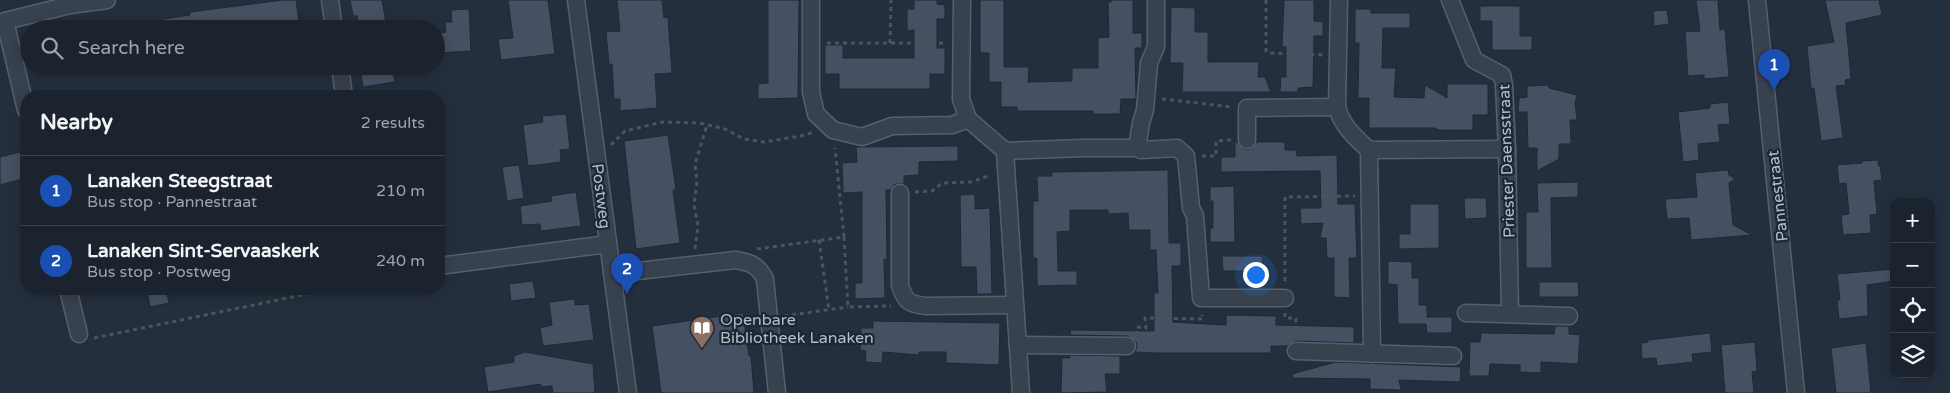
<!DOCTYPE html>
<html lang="en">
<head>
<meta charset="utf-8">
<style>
	body { margin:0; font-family:"Varela Round",sans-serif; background:#242b36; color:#f1f3f6 }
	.controls { position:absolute; right:15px; bottom:15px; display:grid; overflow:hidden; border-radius:10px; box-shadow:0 2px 12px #0003 }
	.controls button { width:45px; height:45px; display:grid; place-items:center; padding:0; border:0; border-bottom:1px solid #39404a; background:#1b232e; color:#f1f3f6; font:25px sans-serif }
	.you { position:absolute; left:1255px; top:274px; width:18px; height:18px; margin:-12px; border:4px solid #fff; border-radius:50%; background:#1a73e8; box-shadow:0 0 0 8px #1a73e833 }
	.badge { display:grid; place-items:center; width:32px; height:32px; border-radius:50%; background:#0b8043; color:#fff; font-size:16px; font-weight:700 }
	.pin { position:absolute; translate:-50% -41px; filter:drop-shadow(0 1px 2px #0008) }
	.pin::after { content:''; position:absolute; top:26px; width:18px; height:15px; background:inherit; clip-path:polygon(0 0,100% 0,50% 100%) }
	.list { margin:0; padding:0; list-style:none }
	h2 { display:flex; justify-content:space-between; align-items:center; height:65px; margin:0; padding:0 20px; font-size:21px }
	h2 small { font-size:16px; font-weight:400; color:#a0a4aa }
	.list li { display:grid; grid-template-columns:32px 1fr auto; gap:15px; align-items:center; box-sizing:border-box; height:70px; padding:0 20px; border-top:1px solid #39404a }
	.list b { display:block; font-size:19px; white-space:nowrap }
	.list p { margin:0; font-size:16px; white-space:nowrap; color:#a0a4aa }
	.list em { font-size:16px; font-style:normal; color:#a0a4aa }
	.icon { flex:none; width:28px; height:28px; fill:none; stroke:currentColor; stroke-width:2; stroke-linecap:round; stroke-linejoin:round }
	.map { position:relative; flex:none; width:1950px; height:393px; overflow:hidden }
	.search { position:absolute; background:#1b232e; box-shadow:0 2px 12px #0003; left:20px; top:20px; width:425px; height:55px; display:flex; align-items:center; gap:12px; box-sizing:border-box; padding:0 18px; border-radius:28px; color:#a0a4aa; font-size:19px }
	.panel { position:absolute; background:#1b232e; box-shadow:0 2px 12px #0003; left:20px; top:90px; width:425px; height:205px; border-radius:20px }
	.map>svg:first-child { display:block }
	.building { fill:#455162; stroke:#1f2835 }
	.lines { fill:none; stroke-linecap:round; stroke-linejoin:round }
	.minor-casing { stroke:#565f6c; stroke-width:19 }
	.path { stroke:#44595c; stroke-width:3; stroke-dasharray:4 4; stroke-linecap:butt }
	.minor { stroke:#38414e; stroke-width:16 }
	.labels { text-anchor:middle; stroke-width:4.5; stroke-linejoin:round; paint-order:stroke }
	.street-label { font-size:16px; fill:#b4bcc9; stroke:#1d2633 }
	.poi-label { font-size:16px; fill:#b4bcc9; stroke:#1d2633; text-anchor:start }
</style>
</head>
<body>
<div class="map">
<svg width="1950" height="393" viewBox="0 0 1950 393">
	<rect width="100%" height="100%" fill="#242f3e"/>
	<g class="building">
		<polygon points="283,0 296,0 300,29 157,29 156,20 190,15 190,12"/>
		<polygon points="350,0 382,0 387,29 359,29 357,16 353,16"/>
		<polygon points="508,0 548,0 555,54 501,60 498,39 513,38"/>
		<polygon points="617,0 662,0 664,18 668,17 672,73 655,74 657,108 620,111 620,99 614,99 612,64 609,65 606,32 620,31"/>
		<polygon points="768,0 799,0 798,98 758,99 758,84 768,83"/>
		<polygon points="914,0 937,0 937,4 945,5 945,19 937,19 937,48 945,48 945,74 930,74 930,89 839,89 839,74 825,74 825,45 843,45 843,58 914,58 914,30 907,31 907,9 914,9"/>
		<polygon points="980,0 1004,0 1004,67 1029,67 1028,82 1072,81 1072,68 1098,68 1098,38 1109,37 1108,2 1111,2 1111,0 1133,0 1133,33 1142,33 1142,48 1135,48 1136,99 1121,99 1120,114 1093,114 1093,111 1017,111 1017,107 1001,107 1001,82 989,82 989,53 980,53"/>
		<polygon points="1284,0 1314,0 1314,21 1323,22 1323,36 1314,36 1313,87 1298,88 1298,92 1280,92 1281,77 1286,77 1286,47 1282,47"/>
		<polygon points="1696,0 1718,0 1720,30 1725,29 1729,77 1704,79 1704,75 1688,76 1685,32 1700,31"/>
		<polygon points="1825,0 1879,0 1882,15 1846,23 1851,79 1845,80 1846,85 1836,86 1843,138 1821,141 1814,88 1811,89 1807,46 1834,42"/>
		<polygon points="1480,6 1520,6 1520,36 1532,36 1532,50 1492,50 1492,21 1480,21"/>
		<polygon points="1171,7 1195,8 1195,32 1208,32 1208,62 1259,62 1258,77 1265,77 1271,92 1182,92 1183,63 1170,63"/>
		<polygon points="469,9 471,51 438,53 437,34 446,32 445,22 452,22 451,10"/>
		<polygon points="1355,9 1371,9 1371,13 1410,13 1410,28 1383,28 1382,68 1396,68 1394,97 1424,98 1425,85 1447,98 1447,84 1488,84 1488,115 1473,115 1473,130 1439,130 1434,128 1369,128 1369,98 1358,98 1359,43 1355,43"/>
		<polygon points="1667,10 1669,24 1654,26 1653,11"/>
		<polygon points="372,66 392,66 395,82 363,87 360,68"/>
		<polygon points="1549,85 1549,88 1577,95 1575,103 1577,120 1570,120 1571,144 1559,144 1559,159 1537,171 1537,148 1528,148 1527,112 1518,112 1519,98 1527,97 1527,86"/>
		<polygon points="1728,102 1730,124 1718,125 1720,142 1698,144 1699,160 1683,162 1678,112 1710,108 1710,104"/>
		<polygon points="566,114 570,149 560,150 561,162 528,166 523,125 543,122 542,116"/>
		<polygon points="668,135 676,190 673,190 680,243 636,249 624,141"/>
		<polygon points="1235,142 1237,142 1242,148 1247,150 1252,148 1257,142 1285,142 1285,150 1296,150 1297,156 1337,155 1338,204 1355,204 1357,258 1349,258 1350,298 1334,297 1334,258 1327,258 1326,238 1320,238 1323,223 1301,224 1300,208 1321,208 1320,171 1221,172 1221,157 1235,157"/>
		<polygon points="958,146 958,161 919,162 919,175 904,176 904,184 895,184 891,190 886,190 887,260 884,259 885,298 855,299 855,283 862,283 862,192 843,193 842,163 857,162 856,147"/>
		<polygon points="20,152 26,178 0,185 0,157"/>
		<polygon points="1878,160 1878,165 1880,166 1882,180 1874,181 1877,214 1870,215 1871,233 1843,235 1841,215 1849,214 1846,183 1839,184 1837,165 1862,163 1862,161"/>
		<polygon points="519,165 524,198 507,201 502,167"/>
		<polygon points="1168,170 1169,243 1181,243 1181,266 1172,266 1173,322 1226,325 1226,315 1276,316 1276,325 1354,327 1354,343 1296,341 1287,346 1271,346 1271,353 1157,353 1135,352 1137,347 1136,342 1128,336 1070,335 1071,330 1154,331 1154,293 1158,293 1156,250 1150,250 1150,230 1129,230 1128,213 1108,214 1108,210 1070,210 1070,231 1057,232 1058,271 1077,271 1077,285 1037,286 1037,259 1033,257 1033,201 1038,201 1037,176 1052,176 1052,172"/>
		<polygon points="1728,170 1729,175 1735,179 1729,183 1733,225 1752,235 1691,240 1689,218 1667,219 1665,199 1697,197 1695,173"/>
		<polygon points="1578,182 1578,197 1551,198 1552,268 1526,268 1526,212 1538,212 1537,183"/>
		<polygon points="1234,186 1235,242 1210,242 1210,228 1213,228 1213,201 1210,201 1210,187"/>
		<polygon points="576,192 581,226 541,231 540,224 522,225 520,206 552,201 551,196"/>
		<polygon points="975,194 975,209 990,208 992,294 977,294 976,267 961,267 960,195"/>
		<polygon points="1464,198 1486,198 1487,218 1465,219"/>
		<polygon points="1410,204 1439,204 1439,248 1399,249 1399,234 1410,234"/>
		<polygon points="1222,256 1262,256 1263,271 1223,271"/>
		<polygon points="1388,261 1412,262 1412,278 1419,278 1419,305 1427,305 1427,317 1452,317 1452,333 1427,333 1426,324 1398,324 1397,285 1388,284"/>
		<polygon points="1894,269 1894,281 1867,285 1868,316 1839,319 1837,300 1840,300 1837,274"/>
		<polygon points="533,281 536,298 511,301 509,284"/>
		<polygon points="1539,282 1578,282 1579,297 1539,297"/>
		<polygon points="147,289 166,289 169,303 150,307"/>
		<polygon points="575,299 575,305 589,304 594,340 543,346 540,328 552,325 549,302"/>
		<polygon points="743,313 749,356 751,356 754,393 661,393 652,326"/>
		<polygon points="873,321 1000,323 999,365 946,363 946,352 919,352 919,355 883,352 882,363 865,362 866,351 860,350 861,328 873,328"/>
		<polygon points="1555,326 1569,326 1569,334 1580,335 1578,364 1541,362 1541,373 1520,372 1520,365 1490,364 1489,376 1469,376 1470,342 1480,342 1481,333 1554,334"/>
		<polygon points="1710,333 1712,352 1692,354 1693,362 1657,366 1656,358 1642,359 1641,343 1648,342 1648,340"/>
		<polygon points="1755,342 1757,371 1752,372 1754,393 1725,393 1721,345"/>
		<polygon points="1866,343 1871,393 1836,393 1831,348"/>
		<polygon points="525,352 593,364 595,393 553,393 552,386 541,387 541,384 488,392 484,367 514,362 514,356"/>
		<polygon points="1070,355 1120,356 1120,374 1105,374 1107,392 1061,393 1062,358 1070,358"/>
		<polygon points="1336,362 1461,367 1460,382 1399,380 1401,390 1370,389 1370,379 1293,378 1292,374"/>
	</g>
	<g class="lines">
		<defs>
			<g id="minor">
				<polyline points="330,0 334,29"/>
				<polyline points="576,0 628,393"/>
				<polyline points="811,0 811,92 816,114 833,130 862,137 892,126 952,125 968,119"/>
				<polyline points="962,0 961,99 968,119 1005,151 1021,393"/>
				<path d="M1339,0L1337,107C1341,125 1356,138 1369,150L1372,354"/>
				<polyline points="1450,0 1474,60 1502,75 1504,85 1507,149 1510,314"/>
				<polyline points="1757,0 1796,393"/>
				<polyline points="340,66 344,96"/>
				<polyline points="26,110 5,21 70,5 107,0"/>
				<polyline points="1247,140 1247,108 1337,107"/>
				<polyline points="1137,148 1141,123 1145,110 1149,63 1156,47 1156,0"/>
				<polyline points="1369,150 1507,149"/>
				<polyline points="1005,151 1084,148 1137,148 1141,150 1177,148 1186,156 1191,208 1195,216 1201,298 1285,298"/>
				<path d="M900,193V285C905,301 908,304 926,306L1015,305"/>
				<polyline points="439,266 608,244"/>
				<path d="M612,274L735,260C750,262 758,265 765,279L777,393"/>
				<polyline points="68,289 79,334"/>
				<polyline points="1466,313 1569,316"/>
				<polyline points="1018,345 1127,346"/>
				<polyline points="1296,351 1453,356"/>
			</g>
		</defs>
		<use href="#minor" class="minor-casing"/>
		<g class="path">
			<polyline points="1266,0 1266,51 1269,53 1323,55"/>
			<polyline points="827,43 945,43"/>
			<polyline points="890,43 891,0"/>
			<polyline points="1162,99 1232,107"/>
			<polyline points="611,145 625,131 663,122 700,123 725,129 744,139 764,142 806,135 813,132"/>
			<polyline points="1202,156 1216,156 1216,141 1231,140"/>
			<polyline points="915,192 932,191 942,183 971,182 991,175"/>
			<polyline points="844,237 848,307 891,306"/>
			<polyline points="819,240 829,310"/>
			<polyline points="695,249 698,226 694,205 697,181 695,164 707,125"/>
			<polyline points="757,249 844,237 835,148"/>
			<polyline points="1285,281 1285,197 1355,196"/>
			<polyline points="1285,313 1285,318 1296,318 1296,335"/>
			<polyline points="784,316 848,307"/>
			<polyline points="1137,335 1137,327 1146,328 1145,318 1203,319 1202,315"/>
			<polyline points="94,338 331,289"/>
		</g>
		<use href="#minor" class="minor"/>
	</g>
	<defs>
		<symbol id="library-pin" viewBox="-11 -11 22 30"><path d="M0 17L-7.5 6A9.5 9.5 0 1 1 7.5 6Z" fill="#8d6e63" stroke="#1d2633"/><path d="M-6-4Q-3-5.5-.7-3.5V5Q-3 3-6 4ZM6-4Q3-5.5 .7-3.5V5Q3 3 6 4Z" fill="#fff"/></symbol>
	</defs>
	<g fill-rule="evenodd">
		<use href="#library-pin" x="688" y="314" width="28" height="38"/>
	</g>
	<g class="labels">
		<g class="street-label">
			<text transform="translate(1506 161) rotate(-92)" y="6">Priester Daensstraat</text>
			<text transform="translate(602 196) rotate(83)" y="6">Postweg</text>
			<text transform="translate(1777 196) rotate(-96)" y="6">Pannestraat</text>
		</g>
		<g class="poi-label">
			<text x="720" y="325">Openbare<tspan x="720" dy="18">Bibliotheek Lanaken</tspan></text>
		</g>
	</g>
</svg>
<div class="controls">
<button>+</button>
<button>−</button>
<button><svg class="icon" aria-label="locate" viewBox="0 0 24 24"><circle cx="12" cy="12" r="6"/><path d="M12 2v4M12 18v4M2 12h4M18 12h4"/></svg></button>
<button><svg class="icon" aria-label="layers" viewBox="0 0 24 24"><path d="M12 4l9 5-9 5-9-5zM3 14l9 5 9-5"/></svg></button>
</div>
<div class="you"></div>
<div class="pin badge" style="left:1774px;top:90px;background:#1a4fb4">1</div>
<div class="pin badge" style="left:627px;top:294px;background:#1a4fb4">2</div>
<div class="search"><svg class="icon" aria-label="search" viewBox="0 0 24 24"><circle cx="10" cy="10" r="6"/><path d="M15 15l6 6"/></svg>Search here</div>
<section class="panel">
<h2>Nearby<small>2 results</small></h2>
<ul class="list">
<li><span class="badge" style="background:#1a4fb4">1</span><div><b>Lanaken Steegstraat</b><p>Bus stop · Pannestraat</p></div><em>210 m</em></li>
<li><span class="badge" style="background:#1a4fb4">2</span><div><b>Lanaken Sint-Servaaskerk</b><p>Bus stop · Postweg</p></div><em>240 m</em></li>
</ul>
</section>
</div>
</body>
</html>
